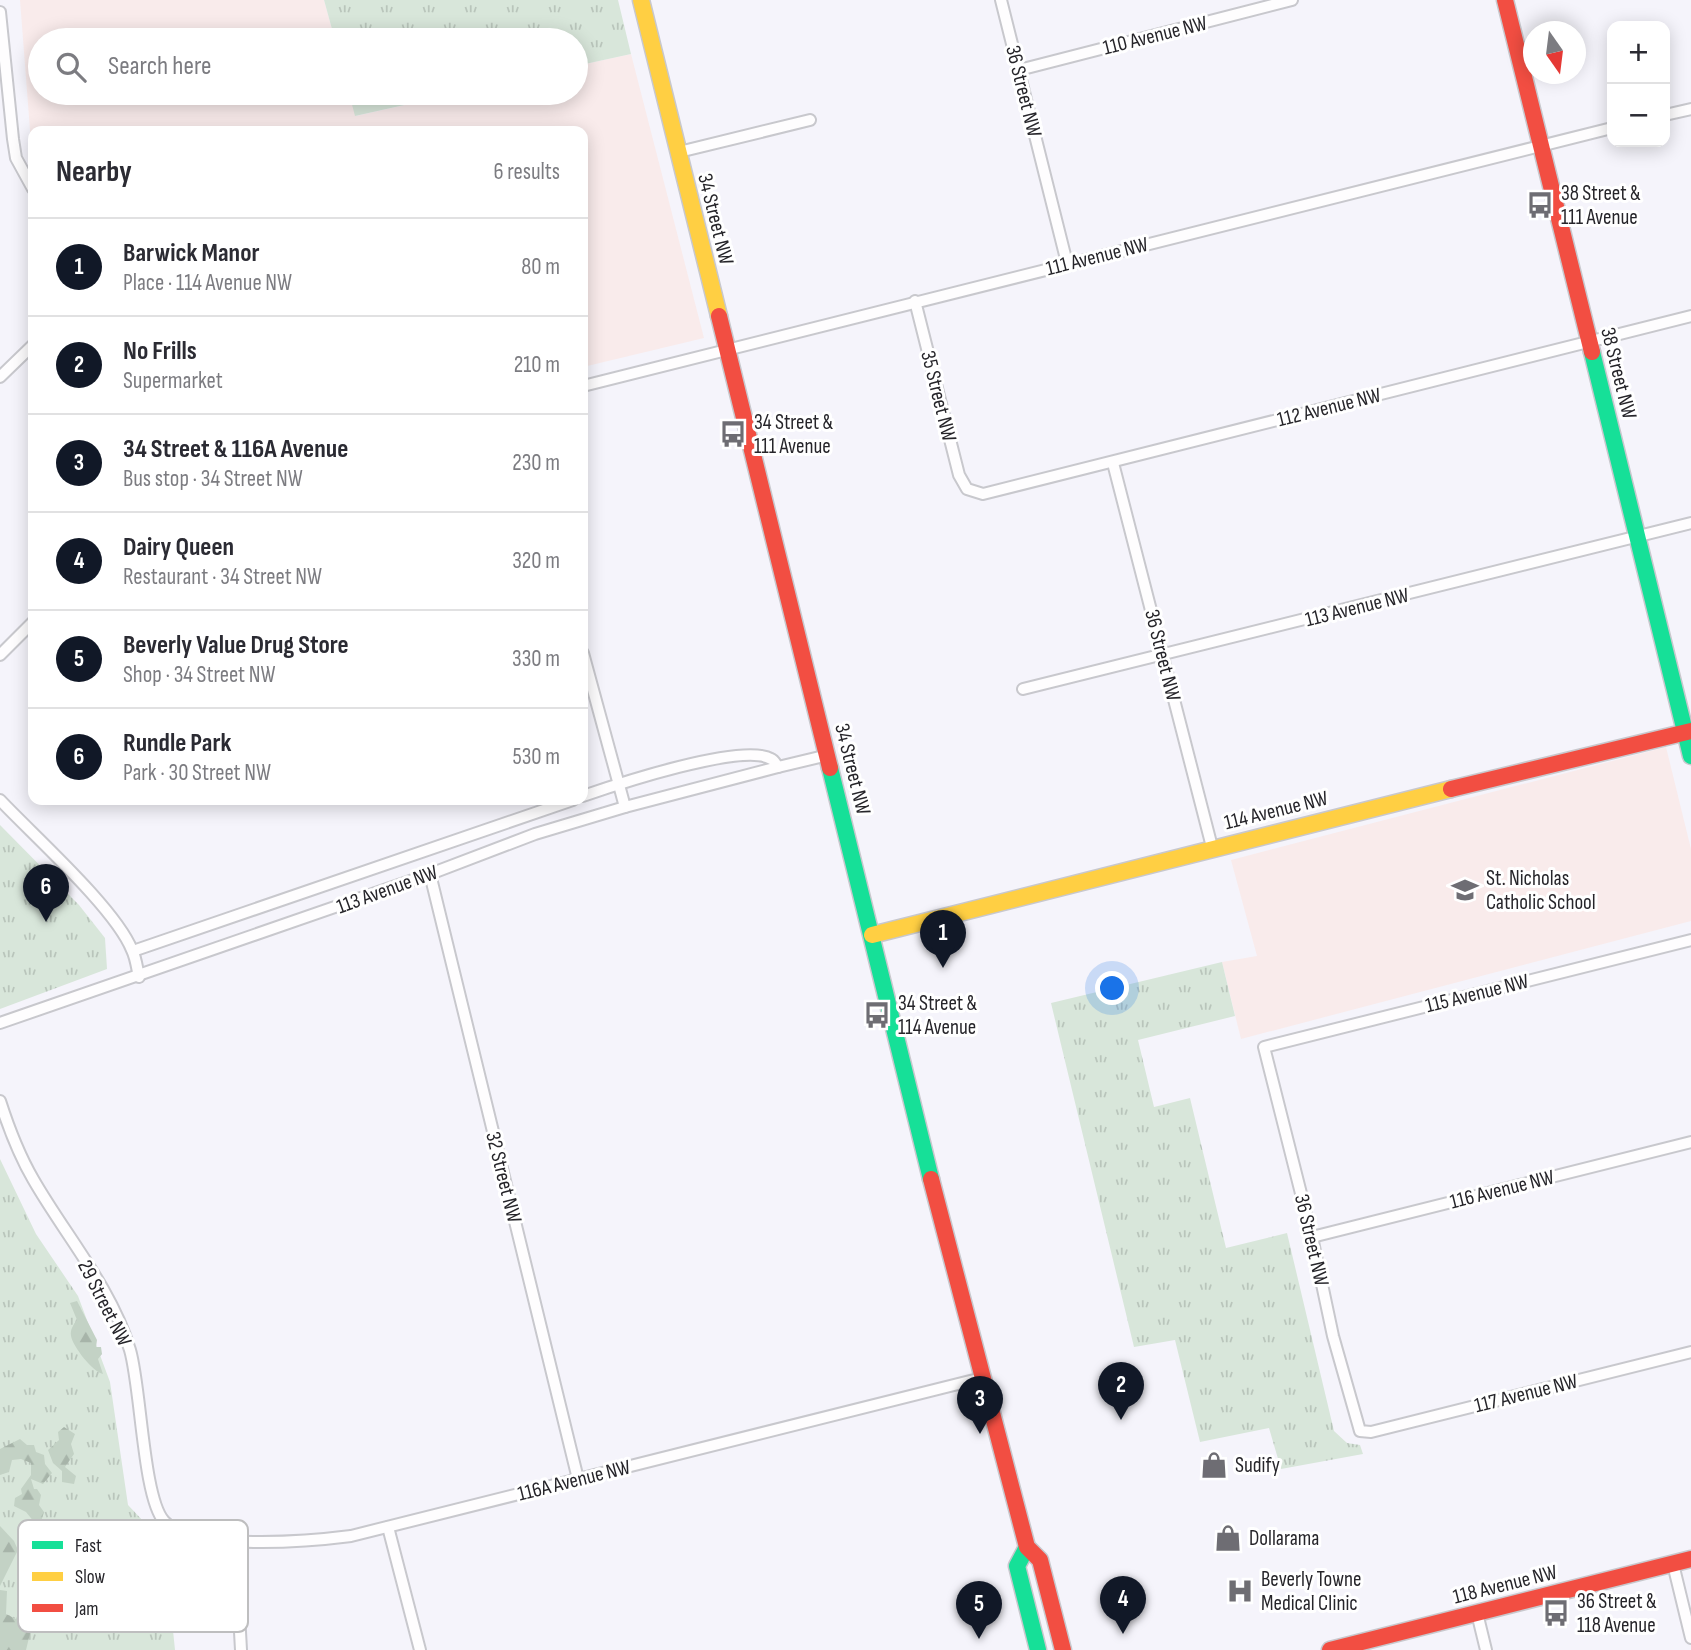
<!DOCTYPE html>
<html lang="en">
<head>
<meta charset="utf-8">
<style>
	body { margin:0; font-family:"Sofia Sans Condensed",sans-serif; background:#f2f2f3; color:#2b2b33 }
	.controls { position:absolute; right:21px; top:21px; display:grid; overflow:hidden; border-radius:14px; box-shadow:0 4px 18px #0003 }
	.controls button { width:63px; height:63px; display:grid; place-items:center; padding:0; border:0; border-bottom:2px solid #e1e1e2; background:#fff; color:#2b2b33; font:35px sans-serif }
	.compass { position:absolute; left:1523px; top:21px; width:63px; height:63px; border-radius:50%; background:#fff; box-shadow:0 4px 18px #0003; rotate:166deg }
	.you { position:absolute; left:1113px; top:989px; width:24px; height:24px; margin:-18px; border:5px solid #fff; border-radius:50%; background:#1a73e8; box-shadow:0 0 0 10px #1a73e833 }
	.badge { display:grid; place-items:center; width:46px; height:46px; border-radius:50%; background:#111827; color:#fff; font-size:23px; font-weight:700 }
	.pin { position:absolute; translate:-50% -58px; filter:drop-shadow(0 2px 4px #0008) }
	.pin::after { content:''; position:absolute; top:37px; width:24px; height:21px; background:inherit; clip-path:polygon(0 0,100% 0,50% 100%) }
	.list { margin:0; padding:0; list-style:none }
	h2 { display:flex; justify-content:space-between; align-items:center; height:91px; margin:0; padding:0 28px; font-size:30px }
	h2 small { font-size:23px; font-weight:400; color:#7c7c81 }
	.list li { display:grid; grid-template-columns:46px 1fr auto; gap:21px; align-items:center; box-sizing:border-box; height:98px; padding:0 28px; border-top:2px solid #e1e1e2 }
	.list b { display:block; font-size:26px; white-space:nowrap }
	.list p { margin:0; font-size:23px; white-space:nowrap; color:#7c7c81 }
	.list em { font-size:23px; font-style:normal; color:#7c7c81 }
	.icon { flex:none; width:38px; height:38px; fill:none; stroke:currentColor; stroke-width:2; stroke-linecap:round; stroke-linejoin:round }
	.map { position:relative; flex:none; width:1691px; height:1650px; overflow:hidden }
	.search { position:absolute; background:#fff; box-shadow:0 4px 18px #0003; left:28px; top:28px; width:560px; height:77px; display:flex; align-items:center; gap:18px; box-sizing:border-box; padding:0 24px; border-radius:38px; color:#7c7c81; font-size:26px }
	.panel { position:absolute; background:#fff; box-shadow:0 4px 18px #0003; left:28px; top:126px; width:560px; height:679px; border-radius:14px }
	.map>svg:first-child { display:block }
	.education { fill:#f9ebeb }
	.grass { fill:url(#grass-tufts) }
	.forest { fill:url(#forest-firs) }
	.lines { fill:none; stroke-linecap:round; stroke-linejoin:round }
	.street-casing { stroke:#c8c8cd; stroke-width:14 }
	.fast-casing { stroke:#c8c8cd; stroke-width:19 }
	.slow-casing { stroke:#c8c8cd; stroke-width:19 }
	.jam-casing { stroke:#c8c8cd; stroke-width:19 }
	.street { stroke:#fefdfe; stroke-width:10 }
	.fast { stroke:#16e098; stroke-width:16 }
	.slow { stroke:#ffcf43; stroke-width:16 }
	.jam { stroke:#f24e42; stroke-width:16 }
	.labels { text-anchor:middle; stroke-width:6; stroke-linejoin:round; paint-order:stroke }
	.street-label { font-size:21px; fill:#26252a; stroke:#fff }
	.poi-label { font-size:21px; fill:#26252a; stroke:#fff; text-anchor:start }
	.key { fill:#fff; stroke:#bebebf; stroke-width:2 }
	.key-label { font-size:19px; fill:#26252a }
</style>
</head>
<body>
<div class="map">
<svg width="1691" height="1650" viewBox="0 0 1691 1650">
	<defs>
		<pattern id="grass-tufts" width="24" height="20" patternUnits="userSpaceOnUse" patternTransform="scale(1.75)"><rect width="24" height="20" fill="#d8e6da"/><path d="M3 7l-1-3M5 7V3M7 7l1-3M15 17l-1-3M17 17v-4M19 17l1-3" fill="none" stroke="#b9c5bb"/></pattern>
		<pattern id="forest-firs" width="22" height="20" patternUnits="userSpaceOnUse" patternTransform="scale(1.75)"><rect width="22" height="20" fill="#c3d2c5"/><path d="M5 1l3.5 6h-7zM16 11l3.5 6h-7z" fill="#a7b4a9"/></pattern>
	</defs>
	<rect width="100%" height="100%" fill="#f5f4fb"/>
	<g class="education">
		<polygon points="20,0 324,0 335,40 40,40 40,93 349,93 356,116 458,93 576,93 576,66 631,54 704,338 583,367 583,131 33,131 33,169"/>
		<polygon points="1666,747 1691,849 1691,921 1241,1039 1222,962 1257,956 1231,860"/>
	</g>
	<g class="grass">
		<polygon points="324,0 618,0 631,54 576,66 576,40 335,40"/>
		<polygon points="349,93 458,93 355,116"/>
		<polygon points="0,825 79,905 105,938 107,969 0,1009"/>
		<polygon points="1222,962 1235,1016 1138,1040 1154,1107 1190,1098 1226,1248 1287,1233 1334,1431 1347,1443 1360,1445 1363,1454 1281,1469 1269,1428 1200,1442 1175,1340 1134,1347 1051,1003"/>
		<polygon points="0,1159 36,1234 78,1296 110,1382 128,1505 164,1543 175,1650 0,1650"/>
	</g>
	<g class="forest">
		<path d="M77,1301L97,1340L96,1347H101L102,1354L98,1359L103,1374C93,1372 73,1347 71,1336C70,1330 73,1325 77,1320L70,1303Z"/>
		<polygon points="64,1427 75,1434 71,1444 74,1454 65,1467 76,1476 74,1484 62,1482 62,1471 53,1463 48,1450 59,1440 58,1432"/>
		<polygon points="20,1439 27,1445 34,1445 36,1452 44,1455 45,1464 52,1473 43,1484 31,1479 34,1489 37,1489 41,1495 39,1505 44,1512 39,1528 26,1512 14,1506 15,1498 22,1494 21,1489 31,1475 31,1463 21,1459 12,1460 9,1472 0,1475 0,1449"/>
		<polygon points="0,1526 14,1541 18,1550 0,1586"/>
		<polygon points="0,1590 7,1591 6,1614 16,1619 22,1602 29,1602 36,1609 26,1650 0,1650"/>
	</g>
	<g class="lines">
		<defs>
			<g id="street">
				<polyline points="1001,0 1067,263"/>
				<polyline points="0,12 13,139 16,158 33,189"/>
				<polyline points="1019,70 1292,0"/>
				<polyline points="1665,115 1691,109"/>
				<polyline points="679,152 810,120"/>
				<polyline points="915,301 959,475 967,489 983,494 1691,316"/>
				<polyline points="0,377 33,345"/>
				<polyline points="583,386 1612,128"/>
				<polyline points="1113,463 1212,847"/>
				<polyline points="583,653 625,807"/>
				<polyline points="0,655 33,622"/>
				<polyline points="1023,689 1691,523"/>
				<polyline points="778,767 828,755"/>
				<path d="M0,800C34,836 115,908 132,950C136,958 137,968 139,977"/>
				<polyline points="430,874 578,1479"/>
				<polyline points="1691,940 1264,1047 1312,1237 1333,1336 1360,1431 1371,1432 1691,1352"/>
				<polyline points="133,951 573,800"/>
				<path d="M0,1023L430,874L535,834L625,807L778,767C776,764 774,760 771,759C743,742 615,785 583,796"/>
				<path d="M0,1101C9,1129 19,1155 33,1179C65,1235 111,1287 130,1350C141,1387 143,1498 164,1521C193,1552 312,1541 351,1536L982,1378"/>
				<polyline points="1312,1237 1691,1142"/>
				<polyline points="388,1527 420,1650"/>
				<polyline points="235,1540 241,1650"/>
				<polyline points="1673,1564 1691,1638"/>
				<polyline points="1477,1613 1486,1650"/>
			</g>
			<g id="fast">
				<polyline points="1592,352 1691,756"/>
				<polyline points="830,768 931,1179"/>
				<polyline points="1027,1547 1017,1566 1038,1650"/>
			</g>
			<g id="slow">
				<polyline points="641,0 719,316"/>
				<polyline points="872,935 1451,789"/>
			</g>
			<g id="jam">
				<polyline points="1505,0 1592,352"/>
				<polyline points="719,316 830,768"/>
				<polyline points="1451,789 1691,731"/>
				<polyline points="931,1179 1027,1547 1040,1560 1063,1650"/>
				<polyline points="1330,1650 1691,1559"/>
			</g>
		</defs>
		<use href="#street" class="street-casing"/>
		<use href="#fast" class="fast-casing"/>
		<use href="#slow" class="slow-casing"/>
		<use href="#jam" class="jam-casing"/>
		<use href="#street" class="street"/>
		<use href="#fast" class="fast"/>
		<use href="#slow" class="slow"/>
		<use href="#jam" class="jam"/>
	</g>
	<defs>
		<symbol id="bus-bare" viewBox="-9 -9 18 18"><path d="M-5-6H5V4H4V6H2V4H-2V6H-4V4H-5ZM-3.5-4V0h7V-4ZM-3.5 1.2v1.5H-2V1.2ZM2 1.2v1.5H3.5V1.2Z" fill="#6e6d73" stroke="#fff" stroke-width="2.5" paint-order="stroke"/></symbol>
		<symbol id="school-bare" viewBox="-9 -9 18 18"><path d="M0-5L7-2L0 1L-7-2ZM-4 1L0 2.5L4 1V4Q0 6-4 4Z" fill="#6e6d73" stroke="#fff" stroke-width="2.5" paint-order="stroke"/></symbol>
		<symbol id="shop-bare" viewBox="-9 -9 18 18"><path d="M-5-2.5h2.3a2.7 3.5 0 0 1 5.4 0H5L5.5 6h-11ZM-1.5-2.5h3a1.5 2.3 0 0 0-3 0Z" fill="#6e6d73" stroke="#fff" stroke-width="2.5" paint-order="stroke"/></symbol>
		<symbol id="hospital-bare" viewBox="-9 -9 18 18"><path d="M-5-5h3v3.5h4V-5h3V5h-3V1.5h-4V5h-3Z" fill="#6e6d73" stroke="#fff" stroke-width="2.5" paint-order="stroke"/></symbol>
	</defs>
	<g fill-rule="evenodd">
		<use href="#bus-bare" x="1521" y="186" width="38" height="38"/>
		<use href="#bus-bare" x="714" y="415" width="38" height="38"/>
		<use href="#school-bare" x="1446" y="871" width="38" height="38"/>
		<use href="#bus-bare" x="858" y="996" width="38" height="38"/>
		<use href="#shop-bare" x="1195" y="1446" width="38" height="38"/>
		<use href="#shop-bare" x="1209" y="1519" width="38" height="38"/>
		<use href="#hospital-bare" x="1221" y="1572" width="38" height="38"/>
		<use href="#bus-bare" x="1537" y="1594" width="38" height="38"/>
	</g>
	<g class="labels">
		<g class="street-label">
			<text transform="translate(1155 35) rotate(-14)" y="7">110 Avenue NW</text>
			<text transform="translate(1024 91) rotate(76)" y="7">36 Street NW</text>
			<text transform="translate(716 219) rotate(76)" y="7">34 Street NW</text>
			<text transform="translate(1097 256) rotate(-14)" y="7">111 Avenue NW</text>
			<text transform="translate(1619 373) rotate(76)" y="7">38 Street NW</text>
			<text transform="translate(939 396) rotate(76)" y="7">35 Street NW</text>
			<text transform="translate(1329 407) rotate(-14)" y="7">112 Avenue NW</text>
			<text transform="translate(1357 607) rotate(-14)" y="7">113 Avenue NW</text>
			<text transform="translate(1163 655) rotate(76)" y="7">36 Street NW</text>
			<text transform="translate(853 769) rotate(76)" y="7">34 Street NW</text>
			<text transform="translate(1276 810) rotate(-14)" y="7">114 Avenue NW</text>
			<text transform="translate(387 889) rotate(-20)" y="7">113 Avenue NW</text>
			<text transform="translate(1477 993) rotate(-14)" y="7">115 Avenue NW</text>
			<text transform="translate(504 1177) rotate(76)" y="7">32 Street NW</text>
			<text transform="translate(1502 1189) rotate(-14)" y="7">116 Avenue NW</text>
			<text transform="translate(1312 1240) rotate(77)" y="7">36 Street NW</text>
			<text transform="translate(105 1303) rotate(63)" y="7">29 Street NW</text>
			<text transform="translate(1526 1393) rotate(-14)" y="7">117 Avenue NW</text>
			<text transform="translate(574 1480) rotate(-14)" y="7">116A Avenue NW</text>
			<text transform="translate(1505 1584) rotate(-14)" y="7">118 Avenue NW</text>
		</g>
		<g class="poi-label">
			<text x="1561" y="200">38 Street &amp;<tspan x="1561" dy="24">111 Avenue</tspan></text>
			<text x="754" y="429">34 Street &amp;<tspan x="754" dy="24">111 Avenue</tspan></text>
			<text x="1486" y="885">St. Nicholas<tspan x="1486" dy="24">Catholic School</tspan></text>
			<text x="898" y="1010">34 Street &amp;<tspan x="898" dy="24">114 Avenue</tspan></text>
			<text x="1235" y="1472">Sudify</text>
			<text x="1249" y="1545">Dollarama</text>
			<text x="1261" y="1586">Beverly Towne<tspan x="1261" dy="24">Medical Clinic</tspan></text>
			<text x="1577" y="1608">36 Street &amp;<tspan x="1577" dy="24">118 Avenue</tspan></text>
		</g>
	</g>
	<rect x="18" y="1520" width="230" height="112" rx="10" class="key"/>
	<rect x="32" y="1541" width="31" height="8" fill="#16e098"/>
	<rect x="32" y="1572" width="31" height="9" fill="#ffcf43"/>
	<rect x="32" y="1604" width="31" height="8" fill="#f24e42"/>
	<g class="key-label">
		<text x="75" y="1552">Fast</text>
		<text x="75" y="1583">Slow</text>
		<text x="75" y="1615">Jam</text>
	</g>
</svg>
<div class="controls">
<button>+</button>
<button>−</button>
</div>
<svg class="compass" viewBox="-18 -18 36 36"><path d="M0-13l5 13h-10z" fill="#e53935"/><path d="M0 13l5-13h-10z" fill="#7c7c81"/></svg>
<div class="you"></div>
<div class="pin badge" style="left:943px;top:968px">1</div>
<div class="pin badge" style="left:1121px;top:1420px">2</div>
<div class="pin badge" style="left:980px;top:1434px">3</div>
<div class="pin badge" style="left:1123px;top:1634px">4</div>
<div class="pin badge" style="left:979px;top:1639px">5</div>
<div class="pin badge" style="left:46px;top:922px">6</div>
<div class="search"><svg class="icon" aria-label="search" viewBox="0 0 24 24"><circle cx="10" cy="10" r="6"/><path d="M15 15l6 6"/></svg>Search here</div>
<section class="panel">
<h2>Nearby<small>6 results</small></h2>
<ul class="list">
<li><span class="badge">1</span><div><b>Barwick Manor</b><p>Place · 114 Avenue NW</p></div><em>80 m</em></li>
<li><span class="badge">2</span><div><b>No Frills</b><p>Supermarket</p></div><em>210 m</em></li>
<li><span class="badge">3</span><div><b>34 Street &amp; 116A Avenue</b><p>Bus stop · 34 Street NW</p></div><em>230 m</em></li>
<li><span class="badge">4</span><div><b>Dairy Queen</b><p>Restaurant · 34 Street NW</p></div><em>320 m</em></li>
<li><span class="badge">5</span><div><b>Beverly Value Drug Store</b><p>Shop · 34 Street NW</p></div><em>330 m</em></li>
<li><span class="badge">6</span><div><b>Rundle Park</b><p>Park · 30 Street NW</p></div><em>530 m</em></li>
</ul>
</section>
</div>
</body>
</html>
